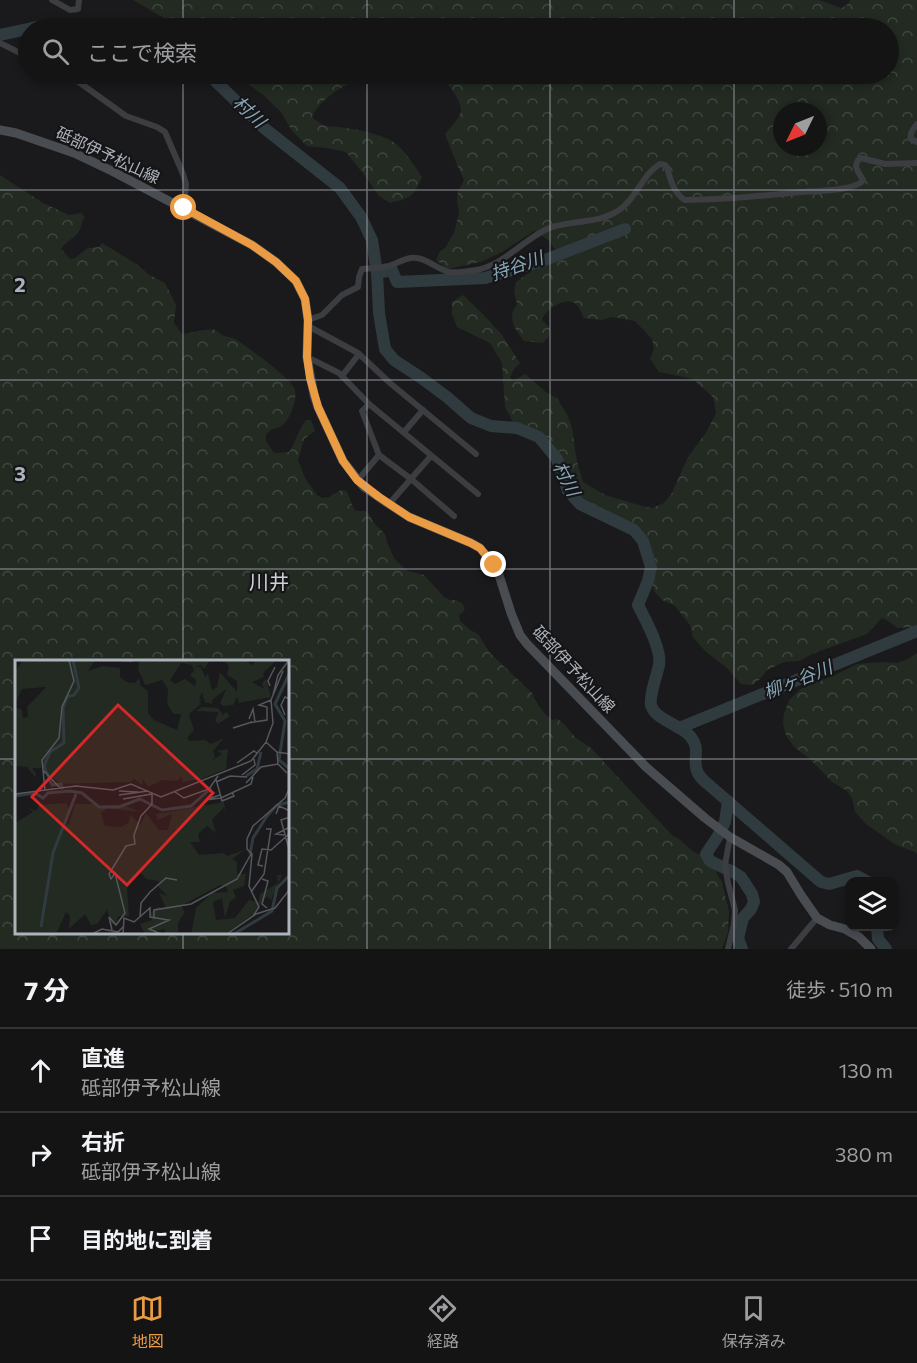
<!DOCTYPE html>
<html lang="ja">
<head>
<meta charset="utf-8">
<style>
	body { margin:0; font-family:Commissioner,"Noto Sans JP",sans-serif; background:#212122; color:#f1f3f6 }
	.controls { position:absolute; right:18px; bottom:18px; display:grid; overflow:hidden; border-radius:12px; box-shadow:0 3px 9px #0003 }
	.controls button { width:54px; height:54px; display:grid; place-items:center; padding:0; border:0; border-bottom:2px solid #333334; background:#141415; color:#f1f3f6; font:30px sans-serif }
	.compass { position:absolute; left:773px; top:102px; width:54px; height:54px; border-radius:50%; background:#141415; box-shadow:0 3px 9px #0003; rotate:227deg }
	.stop { position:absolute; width:18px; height:18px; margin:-14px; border:4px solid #eb9c43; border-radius:50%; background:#fff }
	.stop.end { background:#eb9c43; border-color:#fff; box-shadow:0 2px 6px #0008 }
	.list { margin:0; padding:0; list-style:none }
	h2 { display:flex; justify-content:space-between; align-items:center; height:78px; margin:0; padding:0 24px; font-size:26px }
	h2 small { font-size:20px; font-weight:400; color:#9d9ea0 }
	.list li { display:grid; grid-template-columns:39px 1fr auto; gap:18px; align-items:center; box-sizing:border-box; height:84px; padding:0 24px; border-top:2px solid #333334 }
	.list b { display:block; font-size:22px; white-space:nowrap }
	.list p { margin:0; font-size:20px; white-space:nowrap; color:#9d9ea0 }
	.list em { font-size:20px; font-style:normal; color:#9d9ea0 }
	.icon { flex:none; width:33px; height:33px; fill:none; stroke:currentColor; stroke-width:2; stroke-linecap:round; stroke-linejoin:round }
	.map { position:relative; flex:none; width:917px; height:949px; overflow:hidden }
	.search { position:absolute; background:#141415; box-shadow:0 3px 9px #0003; left:18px; right:18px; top:18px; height:66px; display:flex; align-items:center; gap:15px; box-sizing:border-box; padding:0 21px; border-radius:33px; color:#9d9ea0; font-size:22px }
	.sheet { height:330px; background:#141415 }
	nav { display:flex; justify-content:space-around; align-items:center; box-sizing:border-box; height:84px; border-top:2px solid #333334; background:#141415; font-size:16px; color:#9d9ea0 }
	nav a { display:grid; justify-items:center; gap:3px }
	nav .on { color:#eb9c43 }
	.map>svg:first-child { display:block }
	.forest { fill:url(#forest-crowns); fill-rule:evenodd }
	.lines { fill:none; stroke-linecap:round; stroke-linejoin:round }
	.river { stroke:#303b40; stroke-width:12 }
	.street { stroke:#3b3d41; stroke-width:6 }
	.secondary { stroke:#494c51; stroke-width:9 }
	.route { stroke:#eb9c43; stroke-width:8 }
	.grid { fill:none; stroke:#adb3bb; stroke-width:1.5; stroke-opacity:0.55 }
	.labels { text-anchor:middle; stroke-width:4.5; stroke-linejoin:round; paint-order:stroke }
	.street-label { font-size:16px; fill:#adb3bb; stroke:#151517 }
	.water-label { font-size:18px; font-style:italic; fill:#86a5b4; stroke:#151517 }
	.quarter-label { font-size:20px; fill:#ced2d7; stroke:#151517 }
	.inset-river { fill:none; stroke:#303b40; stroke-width:3 }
	.inset-road { fill:none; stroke:#55575c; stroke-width:1.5 }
	.view { fill:#d62828; fill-opacity:0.15; stroke:#d62828; stroke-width:3 }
	.inset-edge { fill:none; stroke:#adb3bb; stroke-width:3 }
	.grid-label { font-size:20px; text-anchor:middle; font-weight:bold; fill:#adb3bb; stroke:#151517; stroke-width:4.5; stroke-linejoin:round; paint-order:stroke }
</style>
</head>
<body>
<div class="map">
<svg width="917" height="949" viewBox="0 0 917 949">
	<defs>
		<pattern id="forest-crowns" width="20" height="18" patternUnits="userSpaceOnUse" patternTransform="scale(1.5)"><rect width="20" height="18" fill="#222a22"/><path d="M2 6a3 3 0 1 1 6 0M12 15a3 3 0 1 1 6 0" fill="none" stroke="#3f4640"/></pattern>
	</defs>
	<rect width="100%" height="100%" fill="#1a1a1c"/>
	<g class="forest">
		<path d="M133,0H819L842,8L849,3L850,0H917V630L912,627L897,628L887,620L882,618L867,634L812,654L799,661L784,662L767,670L760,679L752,685L741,684L727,668L705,651L693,637L690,625L675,606L662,600L654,591L652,582L655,566L647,539L638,527L604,510L581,500L570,487L561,460L536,431L526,428L513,422L505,407L502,363L490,343L457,327L452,314V302L463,295L483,314L502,335L520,363L514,369L510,377L513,381L525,374L547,393L557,398L568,416L572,428L577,462L583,482L605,495L642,506L652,508L664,503L672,493L688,457L707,431L716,413L713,397L693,379L659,372L650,359L654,348L652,339L635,321L612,317L602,320L584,318C582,314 580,308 577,305C567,295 545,309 542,320L550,328L549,336L543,343L524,341C514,328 507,318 517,304L514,292L516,282L529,273L555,249L548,240L534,231L502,252L481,262L447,269L436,260L440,251L445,248L454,233L459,213L457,200L458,191L464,180L458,167L445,134C450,128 457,121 460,114C465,102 446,82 438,74H888V28H181ZM782,111H818V147H782Z"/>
		<path d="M235,74H366C346,86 322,95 312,117C326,130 329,125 347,128C360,130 385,135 396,144C407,153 414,165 422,177C413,197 411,198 390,203L379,196L365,176L346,152L327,148L307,146L292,131L281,112L263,95Z"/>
		<path d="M0,175L43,203L69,215L81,213L85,217C81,222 82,226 79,231C75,238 66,241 61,249L70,259L75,258L88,248L99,247L102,243L138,265L148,274L165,283L176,305L174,323L182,334C190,333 208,328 215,330C218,331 220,334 222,335C226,337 231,337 235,339C246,346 293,379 295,390C297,401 291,416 284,424C280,428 276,428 271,430C260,436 269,447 275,453L289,452C296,442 298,430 306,420H311L315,431L304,439L298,460L305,478L317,495L322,498L329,497L341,490L346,491C351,498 350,504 356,511H365L369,514L373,522L385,534L387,542L394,558L403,567L408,571L424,575L444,597L450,600H456L462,603L465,608L463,612L459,615L460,621L470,630L478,634L490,653L532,693C537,704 542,712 552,720L558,719L564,724L575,737L591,748L672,835L679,839L694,852L714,861L717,874L722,882L729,911L728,932L722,949H0ZM16,661H288V932H16Z"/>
		<polygon points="917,653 917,854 915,852 896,845 866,824 855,812 852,798 847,791 832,782 810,759 794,747 786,735 783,724 784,714 789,700 802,688 835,675 857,664 881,662 897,663 910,658"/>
	</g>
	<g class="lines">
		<g class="river">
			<polyline points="32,28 43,26 76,28"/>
			<polyline points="0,35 28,29"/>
			<path d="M208,74L264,128L340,188L361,217L372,240L377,273L379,313L385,349L394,360L420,377L447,397L471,418L491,426L517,428L539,437L557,459L568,491L580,504L634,530L643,541L651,567L648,581L638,605C645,619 662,649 659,665C657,676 649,695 651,705C655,720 681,725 690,736C700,748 694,754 696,767C697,775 703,780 709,785L821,882L829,884L857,876L868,882"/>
			<polyline points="377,273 392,270 397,282 485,278 542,261 625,229"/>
			<polyline points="679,728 917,631"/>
			<polyline points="728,801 725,822 718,836 706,854 710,861 733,872 741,877 752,894 754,902 751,909 743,918 738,938 742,949"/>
			<polyline points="877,926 878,939 886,949"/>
		</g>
		<g class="street">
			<polyline points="52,0 70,10 78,9 79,0"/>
			<polyline points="0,43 28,57"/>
			<polyline points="62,74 76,80 126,116 157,127 165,132 183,174 186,184 184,208"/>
			<path d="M917,124C913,129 909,134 911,139L917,142"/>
			<path d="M308,320L322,315L342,295L358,287L359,277L362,269C371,268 380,268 389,266C396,264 403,259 411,258C425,256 436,269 449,272C455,273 470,271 476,270C504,265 523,240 547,229C568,220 594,224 614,213C636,202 641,175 660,164L665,165L667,167C670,179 674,194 685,200C724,200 763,196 801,192C818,191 841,191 856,185C861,183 861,183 863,180C859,173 851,164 861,158L885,164L917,163"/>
			<polyline points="308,326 358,353 390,383 476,454"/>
			<polyline points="307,357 339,373 369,404 478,494"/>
			<polyline points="342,376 359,354"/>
			<polyline points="369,404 362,411 379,455 411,479 454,516"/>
			<polyline points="404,432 423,410"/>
			<polyline points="358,480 379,455"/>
			<polyline points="389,504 431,456"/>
			<polyline points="728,949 734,924 735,910 728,883 725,865 730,837"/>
			<polyline points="791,949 817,918"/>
		</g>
		<polyline class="secondary" points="0,130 16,133 74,153 112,171 252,245 276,262 296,281 305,299 308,320 307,357 314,395 318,407 343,461 358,480 364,487 389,504 409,517 471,543 480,548 494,565 499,575 511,613 520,635 527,644 646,767 705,818 730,837 779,865 787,872 801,895 817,918 830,925 845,929 859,937 871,949"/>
	</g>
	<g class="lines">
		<polyline class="route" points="184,208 252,245 276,262 296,281 305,299 308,320 307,357 310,378 318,407 343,461 357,480 379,497 409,517 471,543 480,548 494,565"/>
	</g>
	<path class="grid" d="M183,0V28M367,0V28M550,0V28M734,0V28M183,74V661M367,74V949M550,74V949M734,74V949M0,190H917M0,380H917M0,569H917M0,759H16M288,759H917M183,932V949"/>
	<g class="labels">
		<g class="street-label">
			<text transform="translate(108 155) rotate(25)" y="6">砥部伊予松山線</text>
			<text transform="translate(574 669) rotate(47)" y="6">砥部伊予松山線</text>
		</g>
		<g class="water-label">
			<text transform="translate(249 112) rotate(43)" y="6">村川</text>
			<text transform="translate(517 266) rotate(-19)" y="6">持谷川</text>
			<text transform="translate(566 479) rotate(63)" y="6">村川</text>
			<text transform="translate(798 680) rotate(-22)" y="6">柳ヶ谷川</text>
		</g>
		<g class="quarter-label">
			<text x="269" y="589">川井</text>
		</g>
	</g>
	<g transform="translate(15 660)">
		<rect width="274" height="274" fill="#1a1a1c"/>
		<path d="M8,0H80L73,11L88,6L105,8V17L111,22L120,23L124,18L126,26L133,31V53L139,60L162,70L166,54H158L152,43L153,29L147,20L130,25L123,9L124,0H195L189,9L186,5L180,7H186L190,17L193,14L197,30L202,27L205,12L222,32V21L212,15L214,6L208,0L232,1L238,6L240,0H262L248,13L249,17L237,22L249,29L247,23L251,19L256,37L224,43L222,37L218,45L209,46L205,44L211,29L197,40V44L190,42L187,33L184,38L188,41L184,40L186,44L174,54L179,70L172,78L174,81L190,80L196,84L209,78L198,91L200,97L196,101L207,94L202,91L213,89L211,109L186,119L168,122L166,116L163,121L148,120L133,127L128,119L127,125L119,119L116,122L45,124L29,110L28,102L26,108H17L21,114L20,117L12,107L1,106L0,47L7,50L8,58L13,57L12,47L31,27L7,29L0,44V12ZM166,3L177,5L179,11L175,15L181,20L180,26L170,19L160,24L155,20ZM187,47L203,48L208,55L211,52L215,56L203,64L200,60L204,52L181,51ZM209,142L211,156L209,147L197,160L201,173L192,166L183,174L185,182H175L184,195L209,193L212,196L229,190L217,199L222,202V214H231L229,226L218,230L221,238L215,241L210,258L207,238L198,242L201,260L220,258L234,240L244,242L245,234L263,223L262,215H267L256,240L252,236L237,255L211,274H176L181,248L197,233L213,232L211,226L205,225L166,246L170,252L163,263V274H151L149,269L130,274L125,264L137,260L135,253L143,247L151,248L144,233L152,236L142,225L144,221L131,219L126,213L112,228L114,256H103L101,264H96L92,250L82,264L76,265L70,254L54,269L55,256L51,252L42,272L0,274V163L18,152L14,148L21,151L24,145L51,143L54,149L48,167L54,164L60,144H78L85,148L94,145H108L125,152L92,148L86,153L90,166L106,167L114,162L115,154L125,165L131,153L144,170H153L157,154L143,160L141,154Z" fill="#222a22" fill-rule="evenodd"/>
		<path class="inset-river" d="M275,12L260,44L270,61L264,100L275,109M231,116L242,109L246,92M48,129L46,124L37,125L29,106L35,92L49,83L48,48L52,37L59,35L64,28L58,0M0,136L20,133L28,138L33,133L55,131L67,133L84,147H104L125,139L147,150L176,146L196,128M235,194L238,178L252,156L262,145L275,142M26,267L38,193L61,134M219,274L257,251L262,228L275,215"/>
		<path class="inset-road" d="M99,0L117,1M255,26L253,21L260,7M258,35L263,15L274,0M270,55L266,45L270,37L275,39M234,59L238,49L240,62M233,63L252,60V47L244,45L256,40M218,68L237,62M251,82L258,63L256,40L268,11M262,92L263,104L272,113M222,103L239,91L242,93M29,111L45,128M227,115L240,105L239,99M201,119L207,141L219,136L217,132M201,122L215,116L232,117M231,123L246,107L263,104M30,130L27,100L44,78L47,47L59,21L54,0M104,131L123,132M160,132L169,138L194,129L203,116M0,134L61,126L98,130L116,124L146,137L236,101L251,82L262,92L275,94M104,135L133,131M205,135L190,140L206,138L236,124L238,117M108,139L137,134M261,154L264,146L275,151M275,157L266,160L275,193M269,175L261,174L275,167M248,206L243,205L247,189L256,190L275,173M247,219L253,221L247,244L252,248M236,232L249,214L256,169H251M238,256L244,247L234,226L237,194L232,189V179L238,166L270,138L275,127M125,257L126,243L135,232L151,218L162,220M139,257V250L176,244L222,219L236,194M97,270L94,257L101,265L110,253L100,213L96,219L94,214L111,186L120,184L119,175L126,156L137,144V134M77,274L87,269L103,272L108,267M108,274L109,258L119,262L135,248V257L154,260L134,269L146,274M212,274L241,254L260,248L275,229"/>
		<path class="view" d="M103,45L198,133L112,225L17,137Z"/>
		<rect width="274" height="274" class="inset-edge"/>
	</g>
	<g class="grid-label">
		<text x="20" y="292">2</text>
		<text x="20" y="481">3</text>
	</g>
</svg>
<div class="controls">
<button><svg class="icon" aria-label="layers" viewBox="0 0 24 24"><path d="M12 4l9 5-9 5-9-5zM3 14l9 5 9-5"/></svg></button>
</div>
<svg class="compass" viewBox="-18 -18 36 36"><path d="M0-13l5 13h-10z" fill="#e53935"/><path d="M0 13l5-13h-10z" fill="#9d9ea0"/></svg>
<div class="stop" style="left:184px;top:208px"></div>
<div class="stop end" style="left:494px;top:565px"></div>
<div class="search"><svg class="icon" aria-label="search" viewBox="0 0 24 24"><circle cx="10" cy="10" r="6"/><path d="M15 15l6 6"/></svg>ここで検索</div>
</div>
<section class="sheet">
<h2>7 分<small>徒歩 · 510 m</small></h2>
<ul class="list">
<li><svg class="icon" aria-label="ahead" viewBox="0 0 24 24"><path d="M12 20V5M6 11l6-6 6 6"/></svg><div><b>直進</b><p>砥部伊予松山線</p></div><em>130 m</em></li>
<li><svg class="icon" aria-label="right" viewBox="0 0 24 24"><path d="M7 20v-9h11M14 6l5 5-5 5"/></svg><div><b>右折</b><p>砥部伊予松山線</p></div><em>380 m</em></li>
<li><svg class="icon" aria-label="arrive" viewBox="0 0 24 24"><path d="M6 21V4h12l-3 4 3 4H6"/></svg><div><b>目的地に到着</b></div></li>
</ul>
</section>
<nav>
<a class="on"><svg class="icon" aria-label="map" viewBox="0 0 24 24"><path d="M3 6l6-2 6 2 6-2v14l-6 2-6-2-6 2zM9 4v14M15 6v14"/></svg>地図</a>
<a><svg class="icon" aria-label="directions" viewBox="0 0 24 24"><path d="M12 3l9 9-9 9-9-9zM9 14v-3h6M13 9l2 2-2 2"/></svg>経路</a>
<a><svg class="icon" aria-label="saved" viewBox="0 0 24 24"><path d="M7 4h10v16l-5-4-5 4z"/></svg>保存済み</a>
</nav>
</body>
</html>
